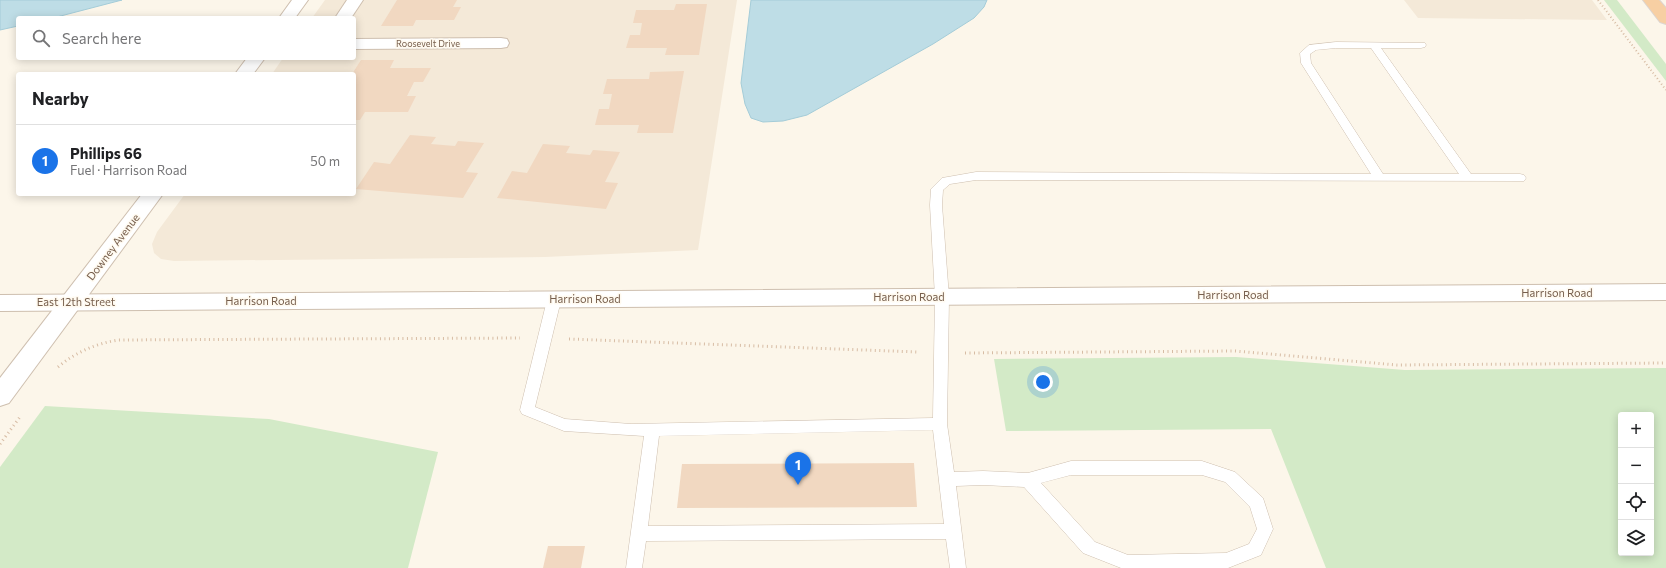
<!DOCTYPE html>
<html lang="en">
<head>
<meta charset="utf-8">
<style>
	body { margin:0; font-family:Commissioner,sans-serif; background:#f2f2f2; color:#202124 }
	.controls { position:absolute; right:12px; bottom:12px; display:grid; overflow:hidden; border-radius:4px; box-shadow:0 2px 10px #0003 }
	.controls button { width:36px; height:36px; display:grid; place-items:center; padding:0; border:0; border-bottom:1px solid #e0e0e0; background:#fff; color:#202124; font:20px sans-serif }
	.you { position:absolute; left:1043px; top:382px; width:14px; height:14px; margin:-10px; border:3px solid #fff; border-radius:50%; background:#1a73e8; box-shadow:0 0 0 6px #1a73e833 }
	.badge { display:grid; place-items:center; width:26px; height:26px; border-radius:50%; background:#1a73e8; color:#fff; font-size:13px; font-weight:700 }
	.pin { position:absolute; translate:-50% -33px; filter:drop-shadow(0 1px 2px #0008) }
	.pin::after { content:''; position:absolute; top:21px; width:14px; height:12px; background:inherit; clip-path:polygon(0 0,100% 0,50% 100%) }
	.list { margin:0; padding:0; list-style:none }
	h2 { display:flex; justify-content:space-between; align-items:center; height:52px; margin:0; padding:0 16px; font-size:17px }
	h2 small { font-size:13px; font-weight:400; color:#757577 }
	.list li { display:grid; grid-template-columns:26px 1fr auto; gap:12px; align-items:center; box-sizing:border-box; height:72px; padding:0 16px; border-top:1px solid #e0e0e0 }
	.list b { display:block; font-size:15px; white-space:nowrap }
	.list p { margin:0; font-size:13px; white-space:nowrap; color:#757577 }
	.list em { font-size:13px; font-style:normal; color:#757577 }
	.icon { flex:none; width:22px; height:22px; fill:none; stroke:currentColor; stroke-width:2; stroke-linecap:round; stroke-linejoin:round }
	.map { position:relative; flex:none; width:1666px; height:568px; overflow:hidden }
	.search { position:absolute; background:#fff; box-shadow:0 2px 10px #0003; left:16px; top:16px; width:340px; height:44px; display:flex; align-items:center; gap:10px; box-sizing:border-box; padding:0 14px; border-radius:4px; color:#757577; font-size:15px }
	.panel { position:absolute; background:#fff; box-shadow:0 2px 10px #0003; left:16px; top:72px; width:340px; height:124px; border-radius:4px }
	.map>svg:first-child { display:block }
	.residential { fill:#f4e9d8 }
	.green { fill:#d3eac7; fill-rule:evenodd }
	.water { fill:#bedde6; stroke:#a4ccd8 }
	.building { fill:#f1d8c1 }
	.lines { fill:none; stroke-linecap:round; stroke-linejoin:round }
	.service-casing { stroke:#cebfaf; stroke-width:1 }
	.minor-casing { stroke:#cebfaf; stroke-width:2 }
	.tertiary-casing { stroke:#cebfaf; stroke-width:2 }
	.trunk-casing { stroke:#dcd5d1; stroke-width:2 }
	.path-far1 { stroke:#d7bca4; stroke-width:2; stroke-dasharray:1 2.5; stroke-linecap:butt }
	.path { stroke:#d7bca4; stroke-width:3; stroke-dasharray:1 3.5; stroke-linecap:butt }
	.service { fill:#fff; fill-rule:evenodd }
	.minor { fill:#fff; fill-rule:evenodd }
	.tertiary { fill:#fff; fill-rule:evenodd }
	.trunk { fill:#f7cfa3; fill-rule:evenodd }
	.labels { text-anchor:middle; stroke-width:3; stroke-linejoin:round; paint-order:stroke }
	.far-street-label { font-size:9px; fill:#775f4d; stroke:#fffaf0 }
	.street-label { font-size:11px; fill:#775f4d; stroke:#fffaf0 }
</style>
</head>
<body>
<div class="map">
<svg width="1666" height="568" viewBox="0 0 1666 568">
	<rect width="100%" height="100%" fill="#fcf6ea"/>
	<g class="residential">
		<polygon points="325,0 737,0 698,250 545,257 174,261 161,259 154,253 152,244 157,232 185,194 354,194 354,74 272,74 283,58 354,58 354,18 312,18"/>
		<polygon points="1404,0 1592,0 1607,20 1418,18"/>
	</g>
	<g class="green">
		<polygon points="1604,0 1617,0 1666,64 1666,81"/>
		<path d="M1236,357L1405,370L1666,368V568H1326L1271,429L1006,431L994,359ZM1621,415H1651V553H1621Z"/>
		<polygon points="45,406 269,419 438,452 408,568 0,568 0,467"/>
	</g>
	<g class="water">
		<polygon points="0,0 122,0 53,18 18,18 18,26 0,30"/>
		<polygon points="751,0 987,0 984,7 974,18 933,44 807,115 783,121 763,122 751,118 745,104 741,83"/>
	</g>
	<g class="building">
		<polygon points="397,0 457,0 453,7 461,7 454,20 416,20 413,26 381,26"/>
		<polygon points="676,4 707,4 699,55 665,55 667,48 626,48 630,35 640,35 642,23 633,23 636,10 674,10"/>
		<polygon points="361,60 394,60 390,68 431,68 423,82 414,82 407,96 416,96 408,112 365,112 360,120 354,120 354,74 352,74"/>
		<polygon points="684,71 673,133 637,133 639,125 595,125 599,109 609,109 612,94 603,94 607,79 649,79 650,72"/>
		<polygon points="410,135 436,137 431,144 455,146 458,141 484,143 466,172 478,173 463,198 356,189 374,162 390,164"/>
		<polygon points="543,144 570,146 566,153 590,155 593,150 620,152 605,182 618,183 606,209 497,198 512,171 527,173"/>
		<polygon points="914,463 917,507 677,508 682,464"/>
		<polygon points="548,546 585,546 581,568 543,568"/>
	</g>
	<g class="lines">
		<defs>
			<path id="service" d="M1336,42L1425,43L1426,45L1425,47L1421,48H1381L1471,174H1520L1524,175L1526,178L1524,181L976,180L950,184L943,190L942,205L949,297L947,424L954,472L983,471L1028,473L1071,461H1202L1235,472L1263,498L1273,529L1261,555L1228,568H1121L1083,553L1024,487L983,485L956,486L966,568H950L946,539L646,541L642,568H626L644,436L564,431L522,414L520,410L547,300L549,296L554,295L559,296L561,300L535,407L565,419L631,424L933,418L935,297L930,205L931,189L942,178L976,172L1371,174L1301,63L1300,53L1309,45ZM1336,48H1371L1459,174H1383L1311,63L1310,54L1316,50ZM933,430L944,524L648,526L659,436ZM1071,475H1202L1225,482L1250,507L1257,529L1249,544L1226,553L1128,555L1095,542L1041,483Z"/>
			<g id="minor">
				<polygon points="292,0 308,0 295,18 279,18"/>
				<polygon points="347,0 363,0 351,18 335,18"/>
				<polygon points="501,38 507,39 509,43 507,47 501,48 354,49 354,39"/>
				<polygon points="247,58 265,58 253,74 235,74"/>
				<polygon points="142,194 163,194 9,403 0,406 0,378"/>
			</g>
			<polygon id="tertiary" points="1666,284 1666,300 0,311 0,295"/>
			<polygon id="trunk" points="1643,0 1659,0 1666,8 1666,24 1660,22"/>
		</defs>
		<use href="#service" class="service-casing"/>
		<use href="#minor" class="minor-casing"/>
		<use href="#tertiary" class="tertiary-casing"/>
		<use href="#trunk" class="trunk-casing"/>
		<polyline class="path-far1" points="1598,0 1666,90"/>
		<g class="path">
			<polyline points="569,339 918,352"/>
			<polyline points="965,353 1235,351 1397,365 1666,363"/>
			<path d="M58,367C76,352 95,344 118,340L520,338"/>
			<polyline points="0,444 20,417"/>
		</g>
		<use href="#service" class="service"/>
		<use href="#minor" class="minor"/>
		<use href="#tertiary" class="tertiary"/>
		<use href="#trunk" class="trunk"/>
	</g>
	<g class="labels">
		<g class="far-street-label">
			<text x="428" y="47">Roosevelt Drive</text>
		</g>
		<g class="street-label">
			<text transform="translate(113 247) rotate(-53)" y="4">Downey Avenue</text>
			<text x="1557" y="297">Harrison Road</text>
			<text x="1233" y="299">Harrison Road</text>
			<text x="909" y="301">Harrison Road</text>
			<text x="585" y="303">Harrison Road</text>
			<text x="261" y="305">Harrison Road</text>
			<text x="76" y="306">East 12th Street</text>
		</g>
	</g>
</svg>
<div class="controls">
<button>+</button>
<button>−</button>
<button><svg class="icon" aria-label="locate" viewBox="0 0 24 24"><circle cx="12" cy="12" r="6"/><path d="M12 2v4M12 18v4M2 12h4M18 12h4"/></svg></button>
<button><svg class="icon" aria-label="layers" viewBox="0 0 24 24"><path d="M12 4l9 5-9 5-9-5zM3 14l9 5 9-5"/></svg></button>
</div>
<div class="you"></div>
<div class="pin badge" style="left:798px;top:485px">1</div>
<div class="search"><svg class="icon" aria-label="search" viewBox="0 0 24 24"><circle cx="10" cy="10" r="6"/><path d="M15 15l6 6"/></svg>Search here</div>
<section class="panel">
<h2>Nearby<small></small></h2>
<ul class="list">
<li><span class="badge">1</span><div><b>Phillips 66</b><p>Fuel · Harrison Road</p></div><em>50 m</em></li>
</ul>
</section>
</div>
</body>
</html>
